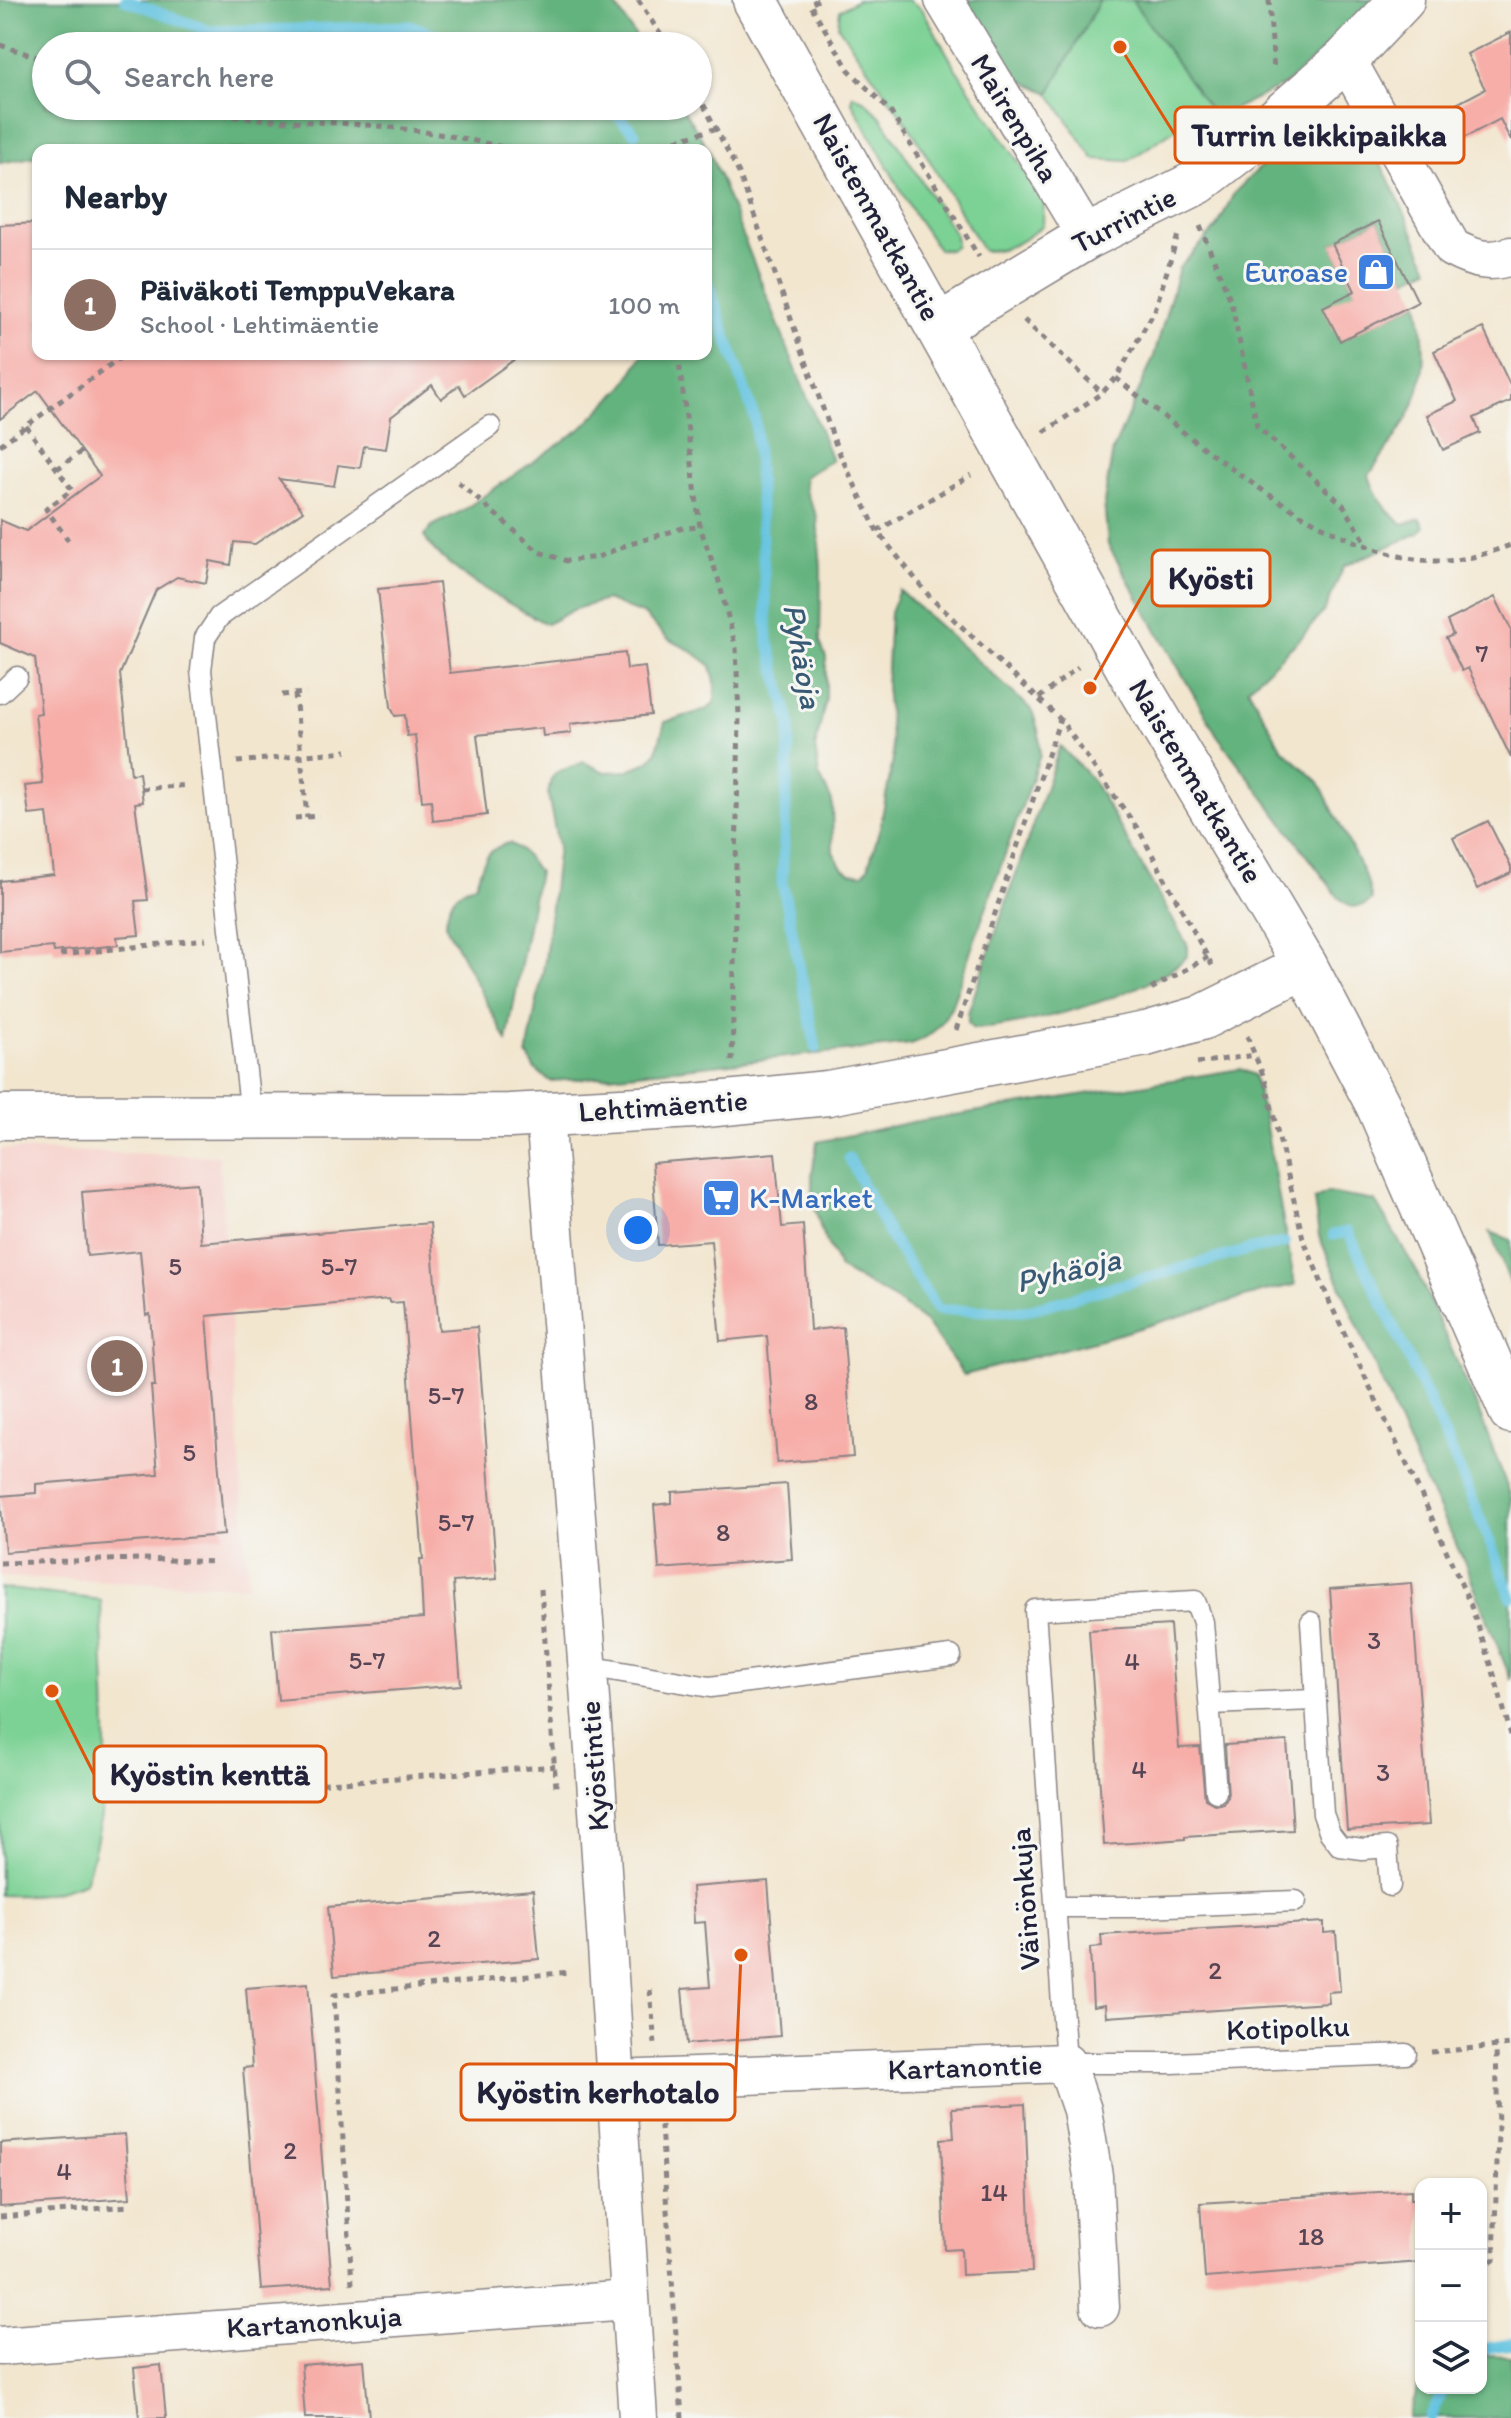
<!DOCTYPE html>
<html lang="en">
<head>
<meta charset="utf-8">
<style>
	body { margin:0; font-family:Itim,sans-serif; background:#f2f2f3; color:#1f2937 }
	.controls { position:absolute; right:24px; bottom:24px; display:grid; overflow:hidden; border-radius:16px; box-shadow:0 2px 6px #0004 }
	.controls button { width:72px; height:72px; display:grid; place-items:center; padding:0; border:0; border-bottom:2px solid #e0e1e3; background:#fff; color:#1f2937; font:40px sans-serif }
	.you { position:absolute; left:638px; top:1230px; width:28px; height:28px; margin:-20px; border:6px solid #fff; border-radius:50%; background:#1a73e8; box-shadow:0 0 0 12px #1a73e833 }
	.badge { display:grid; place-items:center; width:52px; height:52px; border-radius:50%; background:#1f6fb2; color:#fff; font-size:26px; font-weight:700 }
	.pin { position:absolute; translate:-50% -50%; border:4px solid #fff; box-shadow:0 2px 8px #0006 }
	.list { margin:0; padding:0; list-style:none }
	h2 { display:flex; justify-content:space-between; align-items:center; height:104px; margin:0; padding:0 32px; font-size:34px }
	h2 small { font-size:26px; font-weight:400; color:#747a83 }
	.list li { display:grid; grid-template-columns:52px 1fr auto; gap:24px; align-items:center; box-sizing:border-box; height:112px; padding:0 32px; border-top:2px solid #e0e1e3 }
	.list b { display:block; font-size:30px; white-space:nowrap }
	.list p { margin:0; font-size:26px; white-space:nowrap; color:#747a83 }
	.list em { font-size:26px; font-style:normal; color:#747a83 }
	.icon { flex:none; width:44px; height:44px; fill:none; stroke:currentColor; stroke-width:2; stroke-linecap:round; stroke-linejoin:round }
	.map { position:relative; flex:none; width:1511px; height:2418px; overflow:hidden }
	.search { position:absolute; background:#fff; box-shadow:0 2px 6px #0004; left:32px; top:32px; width:680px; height:88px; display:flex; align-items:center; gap:20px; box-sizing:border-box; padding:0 28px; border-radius:44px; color:#747a83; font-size:30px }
	.panel { position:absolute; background:#fff; box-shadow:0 2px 6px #0004; left:32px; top:144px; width:680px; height:216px; border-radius:16px }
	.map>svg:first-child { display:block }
	.built { fill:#f7d0ca }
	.green { fill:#7bd194; stroke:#4e7a68; stroke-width:2 }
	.forest { fill:#64b37e; stroke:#436a5c; stroke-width:2 }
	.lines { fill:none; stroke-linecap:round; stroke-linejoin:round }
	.stream { stroke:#62c2e0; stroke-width:11 }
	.building { fill:#f7ada8 }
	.lane-casing { stroke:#8a8485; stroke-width:23 }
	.street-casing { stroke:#8a8485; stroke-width:41 }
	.secondary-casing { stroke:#8a8485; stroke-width:47 }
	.primary-casing { stroke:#8a8485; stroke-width:47 }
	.path { stroke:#8a8485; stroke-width:5; stroke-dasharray:6 6; stroke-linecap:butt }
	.lane { stroke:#fff; stroke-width:20 }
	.street { stroke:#fff; stroke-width:38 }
	.secondary { stroke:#fff; stroke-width:44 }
	.primary { stroke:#fff; stroke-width:44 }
	.labels { text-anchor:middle; stroke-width:6; stroke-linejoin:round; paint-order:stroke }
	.number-label { font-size:26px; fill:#574556 }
	.street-label { font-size:30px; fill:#22223b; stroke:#f6f6f2 }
	.shop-label { font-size:30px; fill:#366cbe; stroke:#f6f6f2; text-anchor:end }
	.water-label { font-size:32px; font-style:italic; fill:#385a75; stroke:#f6f6f2 }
	.leader { fill:none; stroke:#de560e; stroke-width:3 }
	.callout-dot { fill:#de560e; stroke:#f6f6f2; stroke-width:3 }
	.callout { fill:#f6f6f2; stroke:#de560e; stroke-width:3 }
	.callout-label { font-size:32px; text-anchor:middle; font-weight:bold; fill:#22223b }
</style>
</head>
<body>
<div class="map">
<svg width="1511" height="2418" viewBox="0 0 1511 2418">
	<rect width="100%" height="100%" fill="#f6f6f2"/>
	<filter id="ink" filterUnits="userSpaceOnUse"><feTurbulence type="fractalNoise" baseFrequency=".0125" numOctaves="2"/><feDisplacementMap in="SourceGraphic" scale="16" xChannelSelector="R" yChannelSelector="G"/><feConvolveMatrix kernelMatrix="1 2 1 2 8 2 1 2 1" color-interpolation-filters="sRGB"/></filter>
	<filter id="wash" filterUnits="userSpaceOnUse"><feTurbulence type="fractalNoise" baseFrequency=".006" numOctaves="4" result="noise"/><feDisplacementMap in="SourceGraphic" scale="32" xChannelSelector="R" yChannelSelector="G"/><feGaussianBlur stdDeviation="1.8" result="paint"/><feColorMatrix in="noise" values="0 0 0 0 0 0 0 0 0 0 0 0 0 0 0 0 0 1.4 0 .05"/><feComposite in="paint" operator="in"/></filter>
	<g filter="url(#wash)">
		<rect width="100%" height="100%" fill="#f2e6cf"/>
		<polygon class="built" points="0,1149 219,1156 249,1586 0,1577"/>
		<g class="green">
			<path d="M857,0H908L922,9L956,69L1044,200L1043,225C1023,242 1010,250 983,251L914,134L838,26L840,10Z"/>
			<polygon points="1132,0 1208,107 1128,161 1094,159 1049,93 1099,1"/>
			<polygon points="853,95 865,101 881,117 955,234 956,245 950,250 938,249 914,214 851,101"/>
			<path d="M0,1588L101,1600C104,1693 117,1792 85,1882C56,1895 31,1896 0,1895Z"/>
		</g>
		<g class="forest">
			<path d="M0,0H612L642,46H46V106H681L708,148L832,460L804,477L805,491L817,516L821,569L820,642L826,657V699L815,748L819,775L832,801L833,852L841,866L851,873L863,874L868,868L880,827L893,760L886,686L890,613L899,590L1032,710L1039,733L1040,755L951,1007C940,1027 932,1037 911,1044L580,1079L550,1081L534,1068L527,1054L545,960L558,846L548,795L551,779L557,772L584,762L605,772L626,771L648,762L656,753L665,722L708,709L715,702V682L711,666L690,650L668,639L644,615L606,600L575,609L546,624C513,606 440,567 424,536L432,526L462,511L582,428L624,386L643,354H706V150H38V156L0,163Z"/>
			<polygon points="967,0 1100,0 1049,93 1003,72"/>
			<polygon points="1132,0 1380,0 1286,84 1211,120 1208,107"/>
			<path d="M1325,108C1327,108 1337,109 1338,110C1372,126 1412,232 1429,268L1407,279L1378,221L1332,244L1355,291L1340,340L1418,302C1434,386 1416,409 1369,475C1374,493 1387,513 1403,524L1420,519L1424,526L1419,533L1344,566L1325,610L1300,639L1248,688L1282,749L1319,782L1367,880L1372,900L1365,905L1352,907L1339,898L1217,735L1108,545L1104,502L1113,450L1154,356L1179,268L1217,227L1234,193L1314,114Z"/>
			<path d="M1060,746L1092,779L1188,946V955C1156,993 1023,1028 973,1029L968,1023V1013Z"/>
			<path d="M509,843L520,849L538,872L507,1041L446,926C446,905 454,890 476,884C482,863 486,848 509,843Z"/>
			<polygon points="1240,1069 1254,1075 1264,1117 1295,1285 1265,1291 1116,1335 964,1375 925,1322 893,1298 840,1269 822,1233 812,1197 812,1175 817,1142 912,1122"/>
			<polygon points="1327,1193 1375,1201 1416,1270 1477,1407 1511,1497 1511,1680 1464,1561 1421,1473 1319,1236 1314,1200"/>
			<polygon points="1490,1232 1511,1240 1511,1285"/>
			<polygon points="1481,2355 1511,2356 1511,2418 1409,2418 1418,2386 1421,2383 1421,2388 1481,2388"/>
		</g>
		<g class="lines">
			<g class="stream">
				<polyline points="125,0 210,31 413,26 463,46"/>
				<polyline points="607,106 635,133"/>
				<polyline points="706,278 755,419 768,640 790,723 782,882 816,1048"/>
				<polyline points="849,1158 890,1236 938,1310 1024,1311 1252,1249 1285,1243"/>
				<path d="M1333,1235L1348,1232C1406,1352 1465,1472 1511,1597"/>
				<polyline points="1481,2349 1511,2344"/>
				<polyline points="1431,2418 1444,2388"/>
			</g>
		</g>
		<g id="blocks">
			<g class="building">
				<polygon points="1511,32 1511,141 1500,119 1464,138 1449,108 1485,89 1467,54"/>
				<polygon points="1378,221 1418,302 1340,341 1323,307 1355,291 1332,244"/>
				<polygon points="38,223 38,354 522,354 465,395 459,385 441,399 432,385 391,417 386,449 364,446 360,468 338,465 334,486 279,479 303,511 255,544 234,542 231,565 210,561 206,583 177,577 156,590 120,674 131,774 139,773 143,802 135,803 148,900 135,901 139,935 117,937 118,945 54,952 53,947 0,952 0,881 54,875 47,813 29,815 25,786 43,784 35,714 41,713 35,658 0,643 0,520 26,531 100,476 38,391 0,419 0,225"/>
				<polygon points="1483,328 1511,387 1511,401 1474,418 1480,433 1443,450 1427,415 1457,401 1434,351"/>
				<polygon points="439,583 450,673 625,653 627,669 645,667 651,715 570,724 571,733 543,736 542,728 477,735 487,815 433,821 431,800 422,801 415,735 407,736 405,715 395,716 391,707 378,589"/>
				<polygon points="1495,597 1511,629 1511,758 1468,668 1462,671 1446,638 1453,635 1447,621"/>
				<polygon points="1488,821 1511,867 1511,873 1477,889 1453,838"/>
				<polygon points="775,1153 782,1227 803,1225 810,1330 843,1327 853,1457 777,1463 767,1336 720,1341 711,1241 658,1245 652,1163"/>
				<polygon points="197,1183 201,1243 430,1223 439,1330 477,1327 497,1579 453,1582 461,1685 278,1700 272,1629 423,1618 420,1559 423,1559 403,1302 390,1303 389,1299 207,1316 224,1535 5,1552 0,1496 36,1493 36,1484 158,1474 151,1386 155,1386 150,1314 146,1315 140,1251 87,1256 82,1192"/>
				<polygon points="787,1484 792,1559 659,1569 654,1505 672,1503 672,1492"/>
				<polygon points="1411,1583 1429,1825 1347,1830 1330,1589"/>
				<polygon points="1170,1625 1179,1748 1200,1747 1205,1799 1216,1805 1223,1803 1228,1797 1225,1745 1287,1741 1293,1830 1185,1837 1185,1839 1104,1845 1089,1630"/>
				<polygon points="768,1881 780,2036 687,2044 682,1989 710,1987 705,1922 694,1923 692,1887"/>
				<polygon points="533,1890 539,1959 334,1976 328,1907"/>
				<polygon points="1324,1922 1324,1933 1336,1932 1340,1991 1328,1992 1329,2003 1106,2017 1105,2005 1093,2007 1090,1948 1102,1947 1101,1935"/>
				<polygon points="308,1983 332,2285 261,2290 243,2068 252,2067 246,1988"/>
				<polygon points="1025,2104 1032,2272 962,2275 961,2249 945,2250 941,2139 954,2138 952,2108"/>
				<polygon points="125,2134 130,2198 0,2207 0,2143"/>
				<polygon points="1411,2190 1411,2199 1421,2199 1421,2262 1205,2278 1200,2203"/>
				<polygon points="364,2360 369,2418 305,2418 301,2365"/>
				<polygon points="161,2365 166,2418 139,2418 134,2368"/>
			</g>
		</g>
	</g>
	<g filter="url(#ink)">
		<use href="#blocks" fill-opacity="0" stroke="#8a8485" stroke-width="2"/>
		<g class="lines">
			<defs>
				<g id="lane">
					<polyline points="0,693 17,677"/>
					<polyline points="251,1116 201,670 205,638 219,617 490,426"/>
					<polyline points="1311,1622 1323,1814 1330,1833 1340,1846 1363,1849 1387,1847 1390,1886"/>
					<polyline points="587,1666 710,1687 951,1656"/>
					<polyline points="1210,1704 1315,1700"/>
					<polyline points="1216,1792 1203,1622 1195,1601 1035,1610 1066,2063 1172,2063 1406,2054"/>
					<polyline points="1056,1907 1143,1907 1296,1901"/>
				</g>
				<g id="street">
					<polyline points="944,0 1087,237"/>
					<path d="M1346,59L1452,248C1473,259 1488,264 1511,256"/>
					<polyline points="545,1114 595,1764 638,2418"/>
					<polyline points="616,2080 1066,2063 1082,2110 1093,2176 1100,2307"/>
					<polyline points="0,2346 629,2300"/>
				</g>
				<g id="secondary">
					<polyline points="939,326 1087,237 1198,182 1260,134 1346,59 1402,0"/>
					<polyline points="0,1117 510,1116 695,1106 828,1093 1146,1034 1201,1018 1305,966"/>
				</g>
				<polyline id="primary" points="755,0 1128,668 1305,966 1378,1105 1511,1411"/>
			</defs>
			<use href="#lane" class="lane-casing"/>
			<use href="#street" class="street-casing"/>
			<use href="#secondary" class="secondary-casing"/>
			<use href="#primary" class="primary-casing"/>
			<g class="path">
				<polyline points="638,0 668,46"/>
				<polyline points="818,0 810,4 849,70 890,111 979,257"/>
				<polyline points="1269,0 1274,71"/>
				<polyline points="0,45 46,60"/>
				<polyline points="698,94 739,173 837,448 877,531 930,597 1060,719 1140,832 1214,969"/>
				<path d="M187,106C238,123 297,120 351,124C405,127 462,137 515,150"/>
				<polyline points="641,150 718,128"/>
				<polyline points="1200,226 1231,301 1257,426 1344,506 1368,546"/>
				<polyline points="1024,320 1102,393"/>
				<polyline points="678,354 700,527 718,578 736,648 739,716 732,1064"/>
				<polyline points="350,355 350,354"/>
				<path d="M1116,378C1197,443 1327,556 1434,561C1461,562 1486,554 1511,545"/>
				<polyline points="26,426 72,490 46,509 68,540"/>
				<polyline points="1044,432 1102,393 1116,378 1155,310 1178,235"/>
				<polyline points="0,445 125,354"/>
				<polyline points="57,469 82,451"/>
				<polyline points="458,482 539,552 567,561 598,557 624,546 683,528 700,527"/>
				<polyline points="877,531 971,475"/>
				<polyline points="295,694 307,817"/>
				<polyline points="282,695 306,693"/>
				<polyline points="1039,698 1078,667"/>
				<polyline points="237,762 347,751"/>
				<polyline points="141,789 188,785"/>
				<polyline points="295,818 319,816"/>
				<polyline points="60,955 206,939"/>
				<polyline points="1151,989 1208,957"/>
				<polyline points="956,1030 1060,719"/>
				<polyline points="1247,1036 1265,1080 1303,1238 1330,1303 1426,1505 1471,1606 1491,1664 1511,1735"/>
				<polyline points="1197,1063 1256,1055"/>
				<polyline points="0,1563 141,1559 214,1562"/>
				<polyline points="541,1589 556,1787"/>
				<polyline points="106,1783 274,1787 558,1766"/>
				<polyline points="650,1990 655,2044"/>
				<polyline points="1431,2052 1511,2045"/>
				<polyline points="660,2113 682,2418"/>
				<polyline points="0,2217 128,2206"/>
				<polyline points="1481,2268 1494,2260 1498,2131 1496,2047"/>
				<polyline points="352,2284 334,1995 570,1972"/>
			</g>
			<use href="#lane" class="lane"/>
			<use href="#street" class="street"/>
			<use href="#secondary" class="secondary"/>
			<use href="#primary" class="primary"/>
		</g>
	</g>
	<defs>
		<symbol id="shop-square" viewBox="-11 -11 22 22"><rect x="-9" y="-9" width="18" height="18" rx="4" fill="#3f7fe0" stroke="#f6f6f2"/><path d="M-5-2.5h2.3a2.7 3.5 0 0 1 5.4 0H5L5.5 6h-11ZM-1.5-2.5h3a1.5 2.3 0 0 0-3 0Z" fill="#fff"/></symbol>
		<symbol id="supermarket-square" viewBox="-11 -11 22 22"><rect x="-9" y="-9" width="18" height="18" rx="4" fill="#3f7fe0" stroke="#f6f6f2"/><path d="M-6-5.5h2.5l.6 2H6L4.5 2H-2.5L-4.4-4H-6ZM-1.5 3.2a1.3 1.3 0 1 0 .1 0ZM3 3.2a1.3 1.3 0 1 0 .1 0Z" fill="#fff"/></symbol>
	</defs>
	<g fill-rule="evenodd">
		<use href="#shop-square" x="1354" y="250" width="44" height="44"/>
		<use href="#supermarket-square" x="699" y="1176" width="44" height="44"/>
	</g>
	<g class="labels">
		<g class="number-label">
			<text x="1482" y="662">7</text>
			<text x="175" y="1275">5</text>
			<text x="339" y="1275">5-7</text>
			<text x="446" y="1404">5-7</text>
			<text x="811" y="1410">8</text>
			<text x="189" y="1461">5</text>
			<text x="456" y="1531">5-7</text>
			<text x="723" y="1541">8</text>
			<text x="1374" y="1649">3</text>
			<text x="367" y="1669">5-7</text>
			<text x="1132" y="1670">4</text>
			<text x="1139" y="1778">4</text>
			<text x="1383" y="1781">3</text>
			<text x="434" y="1947">2</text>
			<text x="1215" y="1979">2</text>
			<text x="290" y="2159">2</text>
			<text x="64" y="2180">4</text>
			<text x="994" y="2201">14</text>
			<text x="1311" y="2245">18</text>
		</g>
		<g class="street-label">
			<text transform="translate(1015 118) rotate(59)" y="10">Mairenpiha</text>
			<text transform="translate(877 217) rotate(61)" y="10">Naistenmatkantie</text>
			<text transform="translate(1124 220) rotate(-27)" y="10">Turrintie</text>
			<text transform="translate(1196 781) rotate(59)" y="10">Naistenmatkantie</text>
			<text transform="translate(663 1106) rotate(-4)" y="10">Lehtimäentie</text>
			<text transform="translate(594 1766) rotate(-94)" y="10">Kyöstintie</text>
			<text transform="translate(1025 1899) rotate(-94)" y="10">Väinönkuja</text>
			<text transform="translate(1288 2028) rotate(-2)" y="10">Kotipolku</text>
			<text transform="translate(965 2067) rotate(-2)" y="10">Kartanontie</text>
			<text transform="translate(314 2322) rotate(-4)" y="10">Kartanonkuja</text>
		</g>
		<g class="shop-label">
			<text x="1348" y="282">Euroase</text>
			<text x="749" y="1208" text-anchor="start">K-Market</text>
		</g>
		<g class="water-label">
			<text transform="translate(803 656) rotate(80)" y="11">Pyhäoja</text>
			<text transform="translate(1068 1270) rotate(-13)" y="11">Pyhäoja</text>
		</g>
	</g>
	<path class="leader" d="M1120 47L1175 135M1090 688L1152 578M52 1691L94 1774M741 1955L735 2092"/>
	<g class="callout-dot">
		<circle cx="1120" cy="47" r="8"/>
		<circle cx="1090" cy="688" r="8"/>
		<circle cx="52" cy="1691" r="8"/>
		<circle cx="741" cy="1955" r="8"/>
	</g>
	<g class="callout">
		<rect x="1175" y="107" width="289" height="56" rx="8"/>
		<rect x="1152" y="550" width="118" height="56" rx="8"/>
		<rect x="94" y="1746" width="232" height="56" rx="8"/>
		<rect x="461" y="2064" width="274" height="56" rx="8"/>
	</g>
	<g class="callout-label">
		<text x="1319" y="146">Turrin leikkipaikka</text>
		<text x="1211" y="589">Kyösti</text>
		<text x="210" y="1785">Kyöstin kenttä</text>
		<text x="598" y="2103">Kyöstin kerhotalo</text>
	</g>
</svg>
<div class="controls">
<button>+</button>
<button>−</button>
<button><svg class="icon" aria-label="layers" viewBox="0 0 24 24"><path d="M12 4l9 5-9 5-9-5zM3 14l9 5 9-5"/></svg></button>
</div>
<div class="you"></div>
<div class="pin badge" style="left:117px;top:1366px;background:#8d6e63">1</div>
<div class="search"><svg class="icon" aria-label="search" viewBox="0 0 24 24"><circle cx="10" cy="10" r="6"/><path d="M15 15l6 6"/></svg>Search here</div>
<section class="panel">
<h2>Nearby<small></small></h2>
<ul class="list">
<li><span class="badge" style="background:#8d6e63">1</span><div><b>Päiväkoti TemppuVekara</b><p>School · Lehtimäentie</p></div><em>100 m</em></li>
</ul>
</section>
</div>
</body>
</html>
